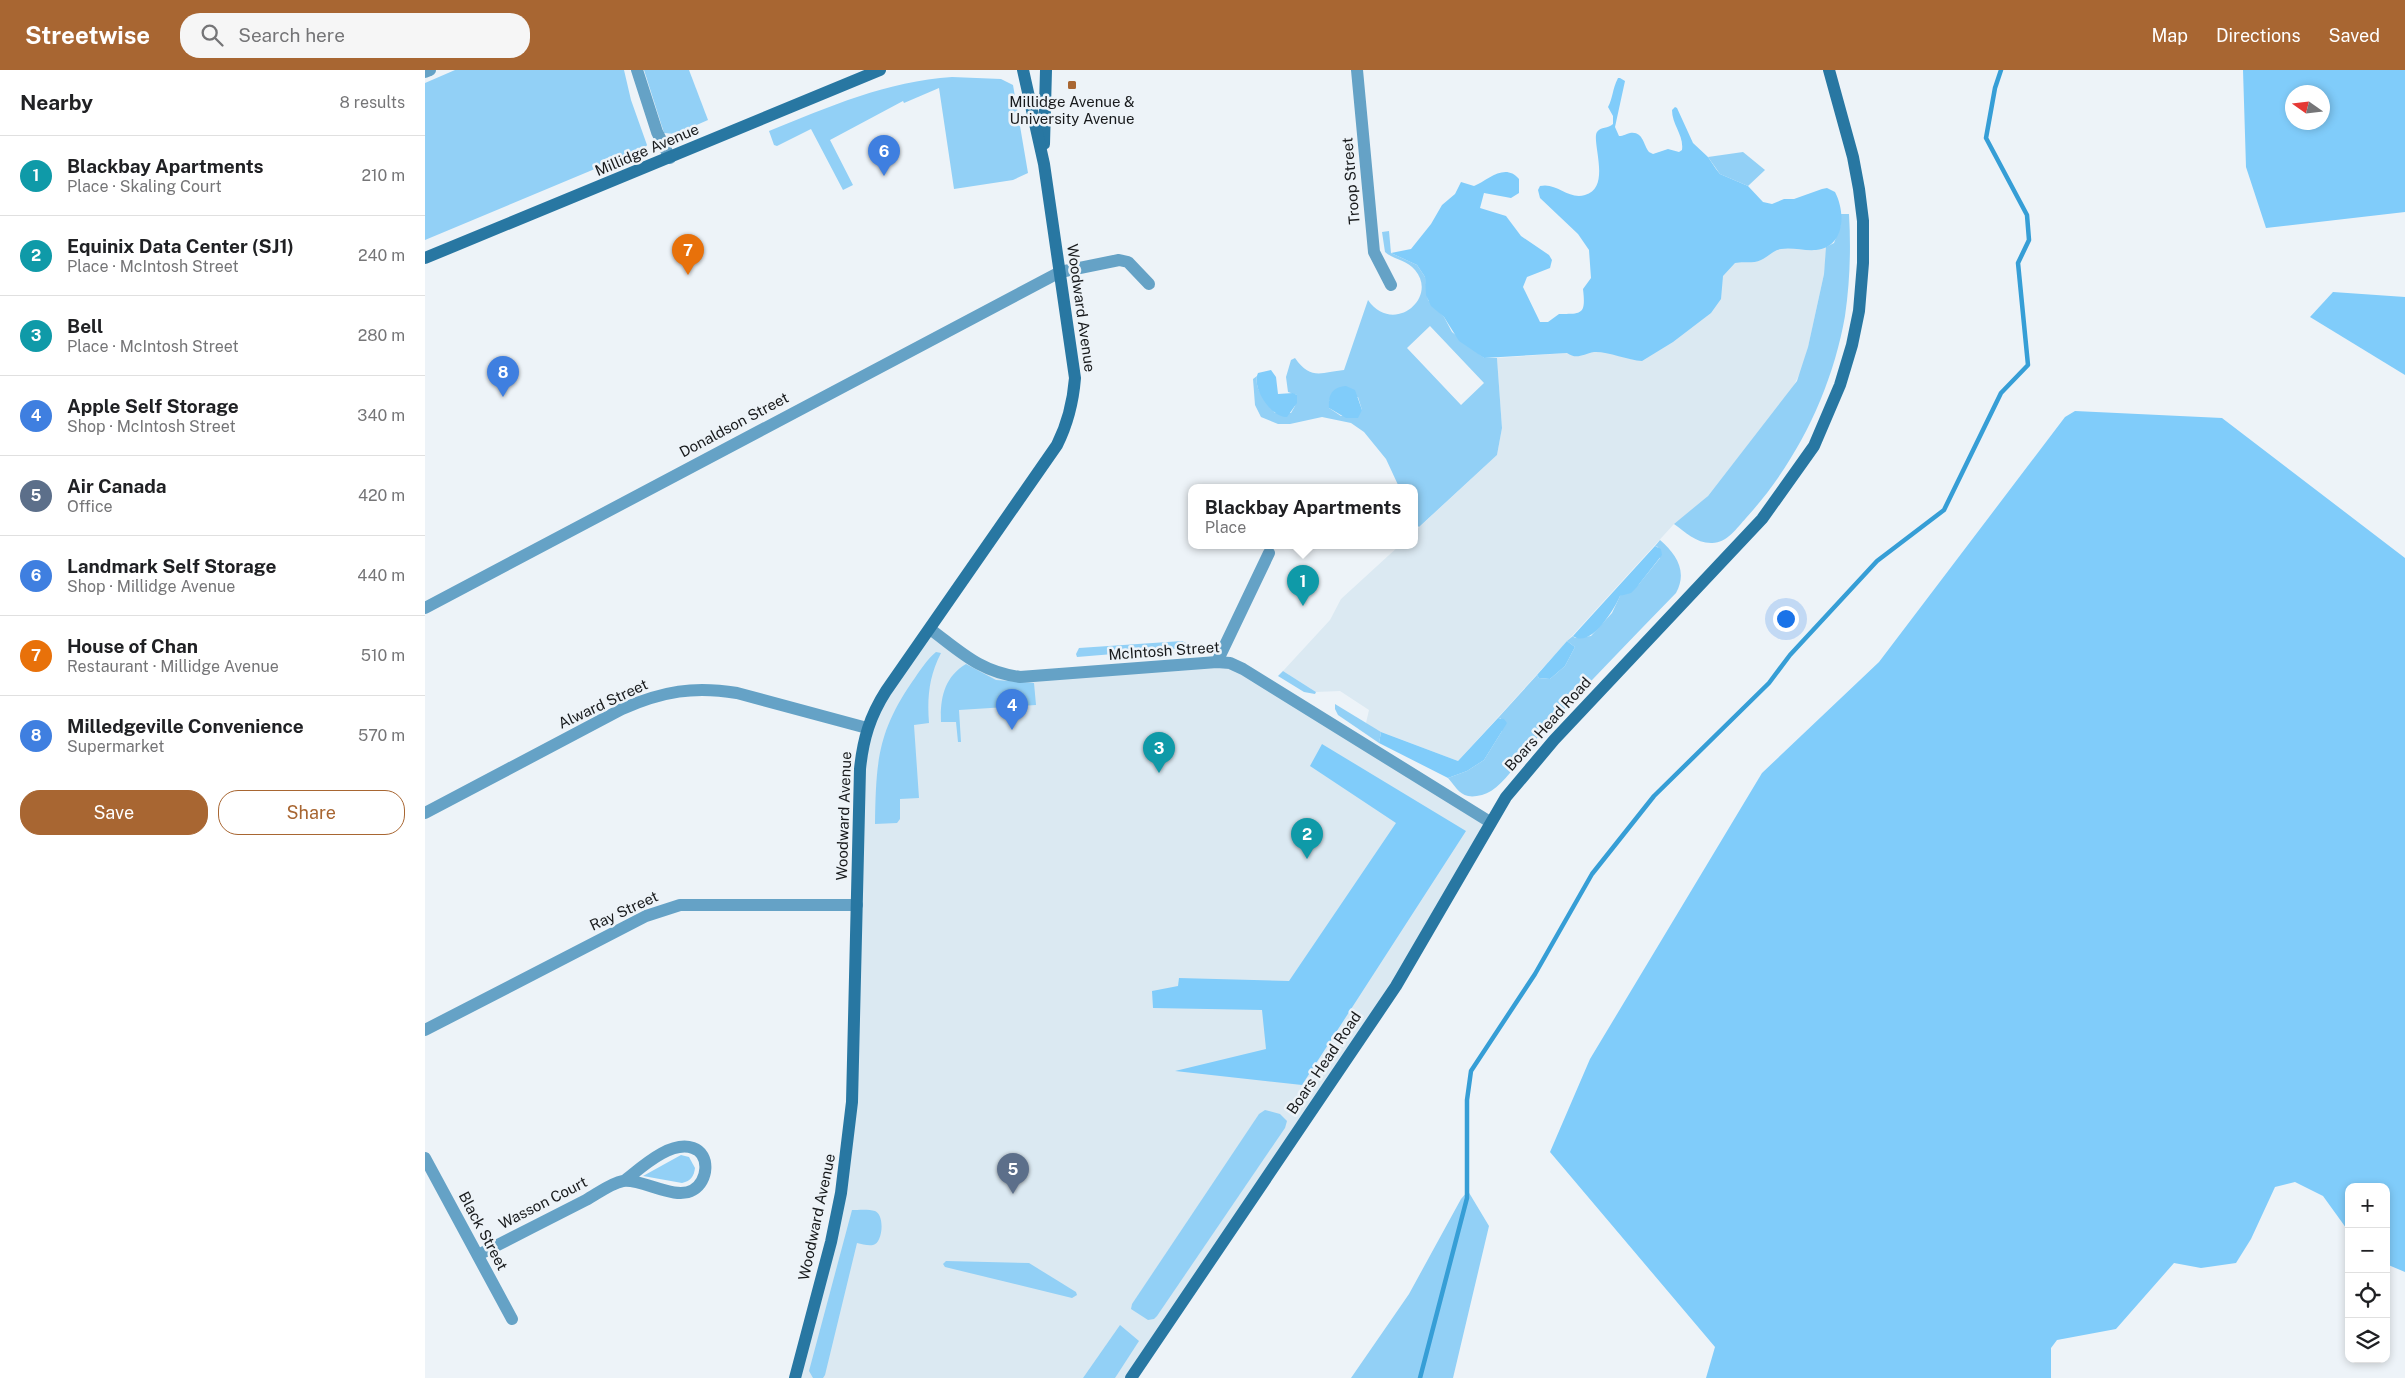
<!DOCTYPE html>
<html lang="en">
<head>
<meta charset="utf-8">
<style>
	body { margin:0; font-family:"Public Sans",sans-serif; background:#f6f6f6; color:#202124 }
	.controls { position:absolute; right:15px; bottom:15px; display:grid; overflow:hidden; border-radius:10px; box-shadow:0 2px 8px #0003 }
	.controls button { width:45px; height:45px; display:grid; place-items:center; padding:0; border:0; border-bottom:1px solid #e0e0e0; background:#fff; color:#202124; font:25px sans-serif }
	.compass { position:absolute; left:1860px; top:15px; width:45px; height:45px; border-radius:50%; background:#fff; box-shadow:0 2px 8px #0003; rotate:284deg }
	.you { position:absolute; left:1360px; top:548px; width:18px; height:18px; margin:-12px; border:4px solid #fff; border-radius:50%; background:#1a73e8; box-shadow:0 0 0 8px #1a73e833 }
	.badge { display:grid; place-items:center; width:32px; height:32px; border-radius:50%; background:#a86632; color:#fff; font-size:16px; font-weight:700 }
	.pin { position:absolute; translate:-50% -41px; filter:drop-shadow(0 1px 2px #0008) }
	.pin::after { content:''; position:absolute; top:26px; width:18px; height:15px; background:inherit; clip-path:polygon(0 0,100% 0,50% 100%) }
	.popup { position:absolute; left:763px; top:414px; width:230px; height:65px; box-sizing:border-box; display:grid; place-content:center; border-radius:10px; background:#fff; filter:drop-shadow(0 1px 4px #0005); font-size:16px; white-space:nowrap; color:#757577 }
	.popup b { font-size:19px; color:#202124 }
	.popup::after { content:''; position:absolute; left:50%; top:100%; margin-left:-10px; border:10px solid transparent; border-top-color:#fff }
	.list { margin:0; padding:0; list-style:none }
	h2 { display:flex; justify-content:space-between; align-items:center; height:65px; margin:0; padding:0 20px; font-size:21px }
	h2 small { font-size:16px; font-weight:400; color:#757577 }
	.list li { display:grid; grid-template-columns:32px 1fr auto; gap:15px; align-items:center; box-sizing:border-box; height:80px; padding:0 20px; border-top:1px solid #e0e0e0 }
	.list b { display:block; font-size:19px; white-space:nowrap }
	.list p { margin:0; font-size:16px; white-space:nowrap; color:#757577 }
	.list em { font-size:16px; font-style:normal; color:#757577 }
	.actions { display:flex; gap:10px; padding:15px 20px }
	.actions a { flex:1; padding:11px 0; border:1px solid #a86632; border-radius:20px; text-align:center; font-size:18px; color:#a86632 }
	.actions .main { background:#a86632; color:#fff }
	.icon { flex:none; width:28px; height:28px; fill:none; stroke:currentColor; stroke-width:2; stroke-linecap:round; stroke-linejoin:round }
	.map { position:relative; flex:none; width:1980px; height:1308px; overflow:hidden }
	header { display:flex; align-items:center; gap:30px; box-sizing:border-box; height:70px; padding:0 25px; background:#a86632; color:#fff }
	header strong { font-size:24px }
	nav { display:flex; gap:28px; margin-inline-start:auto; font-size:18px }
	.search { width:350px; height:45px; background:#f6f6f6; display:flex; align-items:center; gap:12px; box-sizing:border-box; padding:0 18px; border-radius:20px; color:#757577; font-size:19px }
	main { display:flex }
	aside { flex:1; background:#fff }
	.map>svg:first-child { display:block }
	.built { fill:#dbe9f2 }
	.green { fill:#92d0f6; fill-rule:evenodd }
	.forest { fill:#80ccfa; fill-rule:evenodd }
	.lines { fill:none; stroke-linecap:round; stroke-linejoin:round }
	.stream { stroke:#369ed6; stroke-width:4.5 }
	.street { stroke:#65a2c6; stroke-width:12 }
	.secondary { stroke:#2877a2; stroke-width:12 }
	.poi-dot { fill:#a86632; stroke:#edf3f8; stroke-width:2 }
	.labels { text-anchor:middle; stroke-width:5; stroke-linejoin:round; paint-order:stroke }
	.poi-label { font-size:15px; fill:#181a1c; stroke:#edf3f8 }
	.street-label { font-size:15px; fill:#181a1c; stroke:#edf3f8 }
</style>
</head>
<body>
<header>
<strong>Streetwise</strong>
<div class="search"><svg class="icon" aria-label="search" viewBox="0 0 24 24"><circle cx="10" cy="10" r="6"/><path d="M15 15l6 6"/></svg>Search here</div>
<nav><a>Map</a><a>Directions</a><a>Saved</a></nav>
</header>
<main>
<aside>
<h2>Nearby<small>8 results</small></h2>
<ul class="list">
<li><span class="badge" style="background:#0f9aa8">1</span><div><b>Blackbay Apartments</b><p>Place · Skaling Court</p></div><em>210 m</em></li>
<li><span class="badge" style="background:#0f9aa8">2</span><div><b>Equinix Data Center (SJ1)</b><p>Place · McIntosh Street</p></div><em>240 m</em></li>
<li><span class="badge" style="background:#0f9aa8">3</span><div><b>Bell</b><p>Place · McIntosh Street</p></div><em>280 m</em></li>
<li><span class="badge" style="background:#3f7fe0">4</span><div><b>Apple Self Storage</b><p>Shop · McIntosh Street</p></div><em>340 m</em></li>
<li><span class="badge" style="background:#5c6f8a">5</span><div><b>Air Canada</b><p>Office</p></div><em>420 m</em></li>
<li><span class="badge" style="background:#3f7fe0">6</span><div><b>Landmark Self Storage</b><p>Shop · Millidge Avenue</p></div><em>440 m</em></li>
<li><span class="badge" style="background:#e8710a">7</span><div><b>House of Chan</b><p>Restaurant · Millidge Avenue</p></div><em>510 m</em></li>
<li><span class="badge" style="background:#3f7fe0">8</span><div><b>Milledgeville Convenience</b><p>Supermarket</p></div><em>570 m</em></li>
</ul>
<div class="actions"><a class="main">Save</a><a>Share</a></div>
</aside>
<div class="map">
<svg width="1980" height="1308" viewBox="0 0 1980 1308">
	<rect width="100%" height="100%" fill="#edf3f8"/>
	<g class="built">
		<polygon points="1403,163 1399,204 1383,277 1377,299 1367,319 1279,431 1249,454 1033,691 951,660 941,653 944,640 915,621 891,622 858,601 905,550 916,529 975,475 989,475 989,462 1072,385 1077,358 1072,288 1142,283 1180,218"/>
		<polygon points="505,559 576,605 805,593 1065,752 992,882 706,1308 370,1308 416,1123 442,658"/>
	</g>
	<g class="green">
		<polygon points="30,0 199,0 206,30 222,75 220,78 0,170 0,13"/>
		<polygon points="219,0 264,0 283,50 251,64 239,63"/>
		<path d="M527,7L576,9L588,15L603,103L588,110L529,119L514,18L479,33L478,31L405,70L428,115L418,120L386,59L352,76L349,75L344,61C403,37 463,11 527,7Z"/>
		<polygon points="1318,82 1340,100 1323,116 1295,104 1283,87"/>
		<path d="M1416,144H1424C1426,178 1425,212 1420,246C1407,320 1372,392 1321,448C1312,458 1301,474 1286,473C1271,473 1260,462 1249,454L1283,426L1372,311L1383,277L1399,204L1401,177L1409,173L1416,154Z"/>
		<path d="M964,161L966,183L992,195L1000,207L1003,230L1019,247L1027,262L1059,288H1072L1077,358L1072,385L994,457L989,452V417H974L961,389L939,362L926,353L897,347L865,354H853L836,347L830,335L828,309L832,306C829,321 843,332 850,343H866L870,336L872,325L863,322L861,307L866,290L870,288C886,311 897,302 919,300L943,230C968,266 1014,228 990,200C982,190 969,190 960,182L957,162ZM1005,256L1059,313L1036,335L982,278ZM933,327L937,340L916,346L904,338V330Z"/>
		<path d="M1235,470C1251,484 1263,501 1251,523C1205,570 1159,618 1114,666C1099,682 1078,720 1057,725C1037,730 1034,721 1023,708L1042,701L1059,690L1077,661L1076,648H1073L1112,605L1114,608L1125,609L1140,596L1150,577L1142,571L1148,566L1150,568L1166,566L1187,543L1195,526L1214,514L1235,488L1233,477L1230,476Z"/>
		<polygon points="757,571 761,573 761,578 652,587 651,584 654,578"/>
		<path d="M511,582L516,583C504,606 502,628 504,653L489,655L494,728L475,729V749L472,753L450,754C451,694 452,663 487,612C494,602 502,589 511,582Z"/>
		<path d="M541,594L571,610L609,613L611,635L534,640L536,672H533L531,652H516C515,629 519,607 541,594Z"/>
		<polygon points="858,601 891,622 890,624 879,622 853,606"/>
		<polygon points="910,634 956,662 954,673 913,645 910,639"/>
		<polygon points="840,1040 855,1044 862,1051 860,1058 732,1246 729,1249 723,1250 706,1239 707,1234 834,1044"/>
		<path d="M256,1085L264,1087L270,1098C269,1106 266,1111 257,1113L218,1106Z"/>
		<polygon points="1043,1121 1064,1156 1028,1308 926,1308 984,1224 1036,1129"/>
		<path d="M427,1140C433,1140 444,1139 450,1141C460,1145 458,1173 448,1175C443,1176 437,1174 432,1173L400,1305L398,1308H388L384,1301Z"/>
		<polygon points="521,1191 604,1193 651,1222 652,1225 647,1228 520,1197 518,1194"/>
		<polygon points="695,1255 714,1271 690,1308 658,1308"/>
	</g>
	<g class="forest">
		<path d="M1818,0H1980V142L1841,158L1821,97ZM1868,22H1898V52H1868Z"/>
		<path d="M1193,8H1195L1200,11L1190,57L1194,66C1199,66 1200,64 1205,63C1218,61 1218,74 1224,82L1228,84L1243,79L1254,82L1257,80C1259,65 1247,55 1247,40L1250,37L1252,38L1268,73L1283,87L1291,99L1295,104L1323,116L1338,132L1347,134L1359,129H1369L1397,119L1402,118L1410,122C1421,143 1420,177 1391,180C1379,181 1367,177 1356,179C1348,180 1343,187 1336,190C1328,194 1318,191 1310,193L1298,206L1296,229L1286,243L1248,272L1217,291C1203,290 1181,281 1169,282C1158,284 1152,290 1142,283L1059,288L1034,271L1019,247L1006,236L1001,225L1000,207L992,195L966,183L986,179L1006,154L1017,135L1030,124L1036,112L1049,116C1063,110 1080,92 1094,109V123L1086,128L1059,123L1055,138L1081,146L1096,166L1124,185L1127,190L1125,198L1102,207L1098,217L1115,252H1123L1134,244C1157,244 1161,245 1158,219L1166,208L1164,180L1153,164L1115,128L1113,120L1115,116C1132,112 1143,130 1160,125C1187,118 1166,71 1172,62C1176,56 1183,59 1188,54V46L1183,37C1188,28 1187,20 1193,8Z"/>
		<polygon points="1908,222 1980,227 1980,305 1885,247"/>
		<path d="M846,300L851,307L853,324L868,323L872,325V333L862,347C846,347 826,318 833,303Z"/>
		<path d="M921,316L930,320L937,340L933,348H921L904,338C903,325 907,317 921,316Z"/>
		<polygon points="1650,341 1797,348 1980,488 1980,1202 1961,1194 1961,1117 1924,1117 1924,1162 1898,1126 1870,1112 1850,1117 1826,1169 1811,1193 1776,1198 1749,1193 1691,1259 1632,1270 1626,1278 1626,1308 1281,1308 1290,1277 1125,1082 1165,989 1337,703 1454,592 1640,347"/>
		<path d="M1230,476L1236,479L1237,485L1211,518L1206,523L1195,526C1189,540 1165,579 1148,566Z"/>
		<polygon points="1142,571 1150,577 1140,596 1125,609 1114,608 1112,605"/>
		<polygon points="1073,648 1079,649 1082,653 1059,690 1042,701 1023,708 954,673 956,662 1033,691"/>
		<polygon points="897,674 1041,761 877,1015 750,1001 841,979 837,940 728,938 727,921 753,916 754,908 864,911 971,753 885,696"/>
	</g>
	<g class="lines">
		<polyline class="stream" points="995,1308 1042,1128 1042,1030 1046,1001 1110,904 1167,804 1229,726 1344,613 1365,585 1452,491 1519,440 1576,323 1603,295 1593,193 1604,170 1602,145 1561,68 1570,18 1576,0"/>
		<g class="street">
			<polyline points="212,0 232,62 245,88"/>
			<polyline points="932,0 949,182 966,215"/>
			<polyline points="0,2 5,0"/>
			<polyline points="0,538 635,202 694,190 703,192 724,214"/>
			<path d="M505,559C536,582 555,602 595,607L792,592L805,593L818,599L1065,752"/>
			<polyline points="792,592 844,483"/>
			<path d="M0,743L197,639C238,621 269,616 312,623L442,658"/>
			<polyline points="0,960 221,846 255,835 432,835"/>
			<polyline points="0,1088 87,1249"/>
			<path d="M53,1185C89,1167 125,1148 161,1130C172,1124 186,1113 198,1111C216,1108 250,1131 268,1120C283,1112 286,1084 268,1078C245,1070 216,1098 199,1111"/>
		</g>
		<g class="secondary">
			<polyline points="619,74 621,0"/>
			<polyline points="0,188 455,0"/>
			<path d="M370,1308L406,1172L416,1123L427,1032L435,699C438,669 445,646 461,621L632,375C643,353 648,333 650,308L619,94L598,0"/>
			<polyline points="706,1308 971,916 1081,727 1129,670 1337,449 1389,376 1415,315 1427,275 1434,241 1438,193 1438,151 1434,119 1428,87 1404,0"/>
		</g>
	</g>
	<rect class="poi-dot" x="642" y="10" width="10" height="10" rx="2.5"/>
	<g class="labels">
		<g class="poi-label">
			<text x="647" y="37">Millidge Avenue &amp;<tspan x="647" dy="17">University Avenue</tspan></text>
		</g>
		<g class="street-label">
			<text transform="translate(222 80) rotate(-23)" y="5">Millidge Avenue</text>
			<text transform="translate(926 111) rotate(-95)" y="5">Troop Street</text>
			<text transform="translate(656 238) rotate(82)" y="5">Woodward Avenue</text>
			<text transform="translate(309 355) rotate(-28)" y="5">Donaldson Street</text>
			<text transform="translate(739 581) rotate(-4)" y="5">McIntosh Street</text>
			<text transform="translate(178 634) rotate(-25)" y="5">Alward Street</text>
			<text transform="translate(1123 654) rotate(-48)" y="5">Boars Head Road</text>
			<text transform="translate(419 746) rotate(-88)" y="5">Woodward Avenue</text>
			<text transform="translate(199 841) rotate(-25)" y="5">Ray Street</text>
			<text transform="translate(899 993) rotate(-56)" y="5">Boars Head Road</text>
			<text transform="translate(118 1133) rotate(-27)" y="5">Wasson Court</text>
			<text transform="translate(392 1147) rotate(-78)" y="5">Woodward Avenue</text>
			<text transform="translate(58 1161) rotate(62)" y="5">Black Street</text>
		</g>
	</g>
</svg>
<div class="controls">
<button>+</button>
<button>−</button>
<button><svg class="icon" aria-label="locate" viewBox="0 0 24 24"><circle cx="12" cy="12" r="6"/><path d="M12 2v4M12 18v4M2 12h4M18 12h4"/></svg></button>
<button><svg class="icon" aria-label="layers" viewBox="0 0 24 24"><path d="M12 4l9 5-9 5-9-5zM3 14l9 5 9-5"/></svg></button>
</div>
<svg class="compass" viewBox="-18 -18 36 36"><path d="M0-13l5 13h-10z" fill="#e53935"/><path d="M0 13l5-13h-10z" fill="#757577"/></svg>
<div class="you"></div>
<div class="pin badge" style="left:878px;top:536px;background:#0f9aa8">1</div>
<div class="popup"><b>Blackbay Apartments</b>Place</div>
<div class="pin badge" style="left:882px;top:789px;background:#0f9aa8">2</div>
<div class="pin badge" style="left:734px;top:703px;background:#0f9aa8">3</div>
<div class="pin badge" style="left:587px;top:660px;background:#3f7fe0">4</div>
<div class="pin badge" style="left:588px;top:1124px;background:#5c6f8a">5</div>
<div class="pin badge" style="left:459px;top:106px;background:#3f7fe0">6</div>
<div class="pin badge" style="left:263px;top:205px;background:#e8710a">7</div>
<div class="pin badge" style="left:78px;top:327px;background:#3f7fe0">8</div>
</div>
</main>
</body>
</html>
